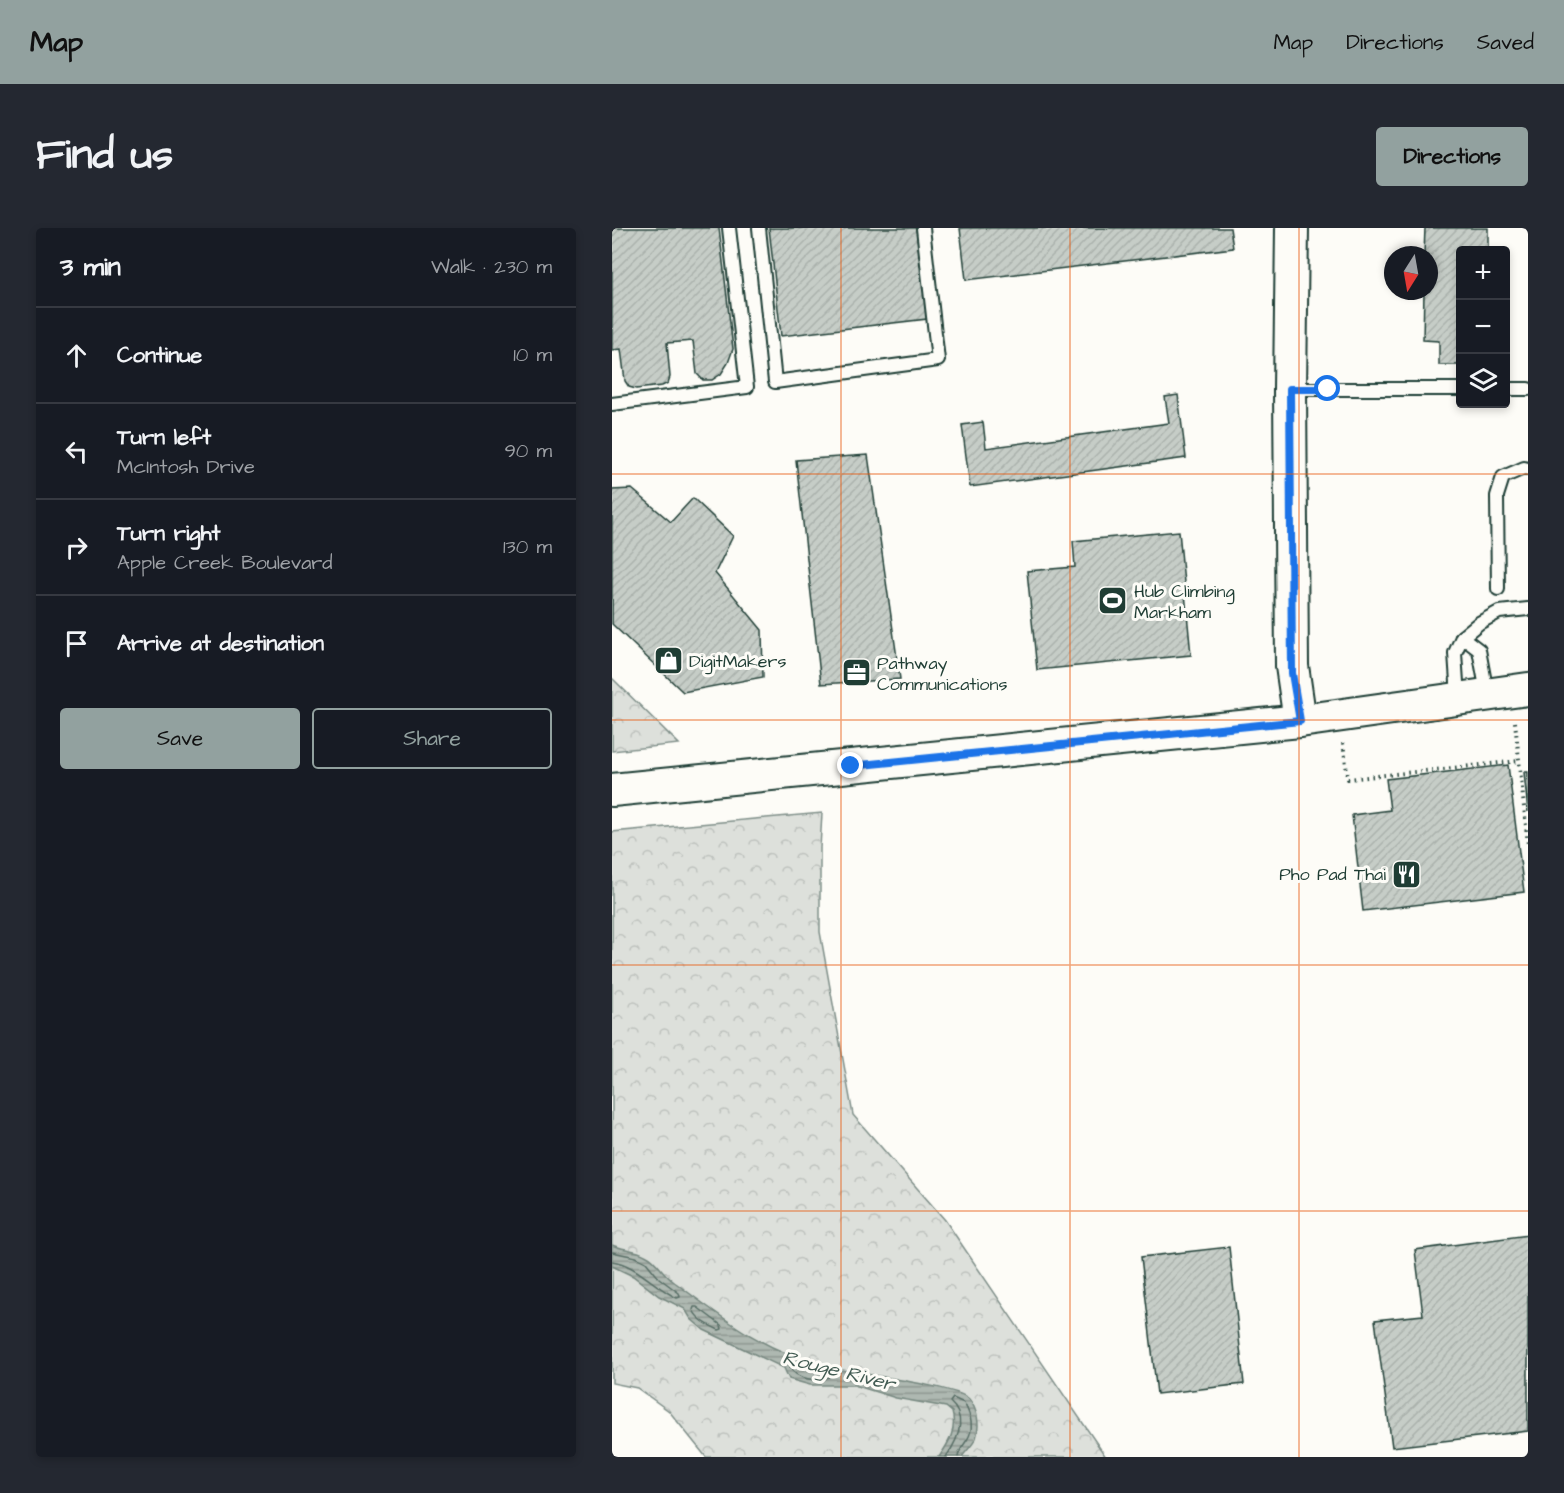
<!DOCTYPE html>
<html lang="en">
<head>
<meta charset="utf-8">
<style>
	body { margin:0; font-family:"Architects Daughter",sans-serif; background:#242831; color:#f1f3f6 }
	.controls { position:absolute; right:18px; top:18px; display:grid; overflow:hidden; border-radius:6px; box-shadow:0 3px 9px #0003 }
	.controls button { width:54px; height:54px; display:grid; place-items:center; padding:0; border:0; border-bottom:2px solid #363941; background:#171b24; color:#f1f3f6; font:30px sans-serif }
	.compass { position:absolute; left:772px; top:18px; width:54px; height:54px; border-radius:50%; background:#171b24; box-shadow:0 3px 9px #0003; rotate:191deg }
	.stop { position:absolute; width:18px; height:18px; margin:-14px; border:4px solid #1a73e8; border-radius:50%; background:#fff }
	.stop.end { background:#1a73e8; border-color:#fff; box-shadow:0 2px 6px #0008 }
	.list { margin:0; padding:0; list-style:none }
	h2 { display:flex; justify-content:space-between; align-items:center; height:78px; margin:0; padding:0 24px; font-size:26px }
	h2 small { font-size:20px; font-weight:400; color:#9ea1a6 }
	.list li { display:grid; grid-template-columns:39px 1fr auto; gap:18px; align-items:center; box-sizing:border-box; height:96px; padding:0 24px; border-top:2px solid #363941 }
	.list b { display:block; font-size:22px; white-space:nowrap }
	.list p { margin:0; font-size:20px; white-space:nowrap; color:#9ea1a6 }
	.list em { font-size:20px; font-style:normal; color:#9ea1a6 }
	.actions { display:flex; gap:12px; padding:18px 24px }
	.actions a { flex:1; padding:14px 0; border:2px solid #92a19f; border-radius:6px; text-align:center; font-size:21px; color:#92a19f }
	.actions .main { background:#92a19f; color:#111 }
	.icon { flex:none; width:33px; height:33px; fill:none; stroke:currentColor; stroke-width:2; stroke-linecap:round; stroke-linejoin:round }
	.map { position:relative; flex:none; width:916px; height:1229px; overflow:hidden; border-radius:6px }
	header { display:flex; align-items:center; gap:36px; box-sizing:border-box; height:84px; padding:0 30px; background:#92a19f; color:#111 }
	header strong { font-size:28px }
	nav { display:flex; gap:33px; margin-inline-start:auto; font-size:21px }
	.intro { display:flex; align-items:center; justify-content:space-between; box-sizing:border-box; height:144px; padding:0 36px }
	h1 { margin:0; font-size:42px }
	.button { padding:15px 27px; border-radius:6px; background:#92a19f; color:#111; font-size:21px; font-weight:700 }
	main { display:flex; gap:36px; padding:0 36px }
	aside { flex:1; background:#171b24; border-radius:6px; box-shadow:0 3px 9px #0003 }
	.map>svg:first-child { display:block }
	.forest { fill:url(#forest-crowns); stroke:#7e8e88; stroke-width:1.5 }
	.water { fill:url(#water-rules); stroke:#75877f; stroke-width:1.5 }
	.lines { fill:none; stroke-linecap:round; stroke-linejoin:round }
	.shore { stroke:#586e66; stroke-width:1.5 }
	.building { fill:url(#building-hatch); stroke:#1f3d34; stroke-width:1.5 }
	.lane-casing { stroke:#1f3d34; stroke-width:16 }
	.secondary-casing { stroke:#1f3d34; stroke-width:36 }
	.path { stroke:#1f3d34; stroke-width:4; stroke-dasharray:1.5 4.5; stroke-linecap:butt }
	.lane { stroke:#fdfcf7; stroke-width:12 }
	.secondary { stroke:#fdfcf7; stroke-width:32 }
	.route { stroke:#1a73e8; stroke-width:8 }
	.grid { fill:none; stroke:#e8590c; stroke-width:1.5; stroke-opacity:0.55 }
	.labels { text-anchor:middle; stroke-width:6; stroke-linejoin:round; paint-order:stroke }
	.poi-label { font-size:18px; fill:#1f3d34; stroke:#fdfcf7; text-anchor:start }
	.water-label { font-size:20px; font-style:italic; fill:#435c53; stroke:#fdfcf7 }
</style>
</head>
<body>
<header>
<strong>Map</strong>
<nav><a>Map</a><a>Directions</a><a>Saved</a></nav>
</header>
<div class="intro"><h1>Find us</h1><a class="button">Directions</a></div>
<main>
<aside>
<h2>3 min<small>Walk · 230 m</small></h2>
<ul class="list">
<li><svg class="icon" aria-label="ahead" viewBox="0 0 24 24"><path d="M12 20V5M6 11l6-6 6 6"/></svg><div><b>Continue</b></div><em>10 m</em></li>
<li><svg class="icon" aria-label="left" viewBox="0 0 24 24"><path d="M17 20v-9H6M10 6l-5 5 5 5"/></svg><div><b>Turn left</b><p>McIntosh Drive</p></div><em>90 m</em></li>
<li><svg class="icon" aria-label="right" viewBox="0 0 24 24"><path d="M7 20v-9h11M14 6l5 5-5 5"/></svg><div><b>Turn right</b><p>Apple Creek Boulevard</p></div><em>130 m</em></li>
<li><svg class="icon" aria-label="arrive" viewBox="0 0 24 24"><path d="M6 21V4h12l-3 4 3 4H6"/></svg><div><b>Arrive at destination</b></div></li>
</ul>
<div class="actions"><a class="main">Save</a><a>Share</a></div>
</aside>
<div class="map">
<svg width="916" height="1229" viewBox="0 0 916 1229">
	<defs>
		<pattern id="forest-crowns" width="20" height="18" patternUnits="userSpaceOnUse" patternTransform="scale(1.5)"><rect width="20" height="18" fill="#dde0db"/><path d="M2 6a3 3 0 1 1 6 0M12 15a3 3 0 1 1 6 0" fill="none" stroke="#bdc1bd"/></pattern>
		<pattern id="water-rules" width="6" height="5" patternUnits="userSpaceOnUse" patternTransform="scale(1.5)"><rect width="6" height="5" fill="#aeb8b1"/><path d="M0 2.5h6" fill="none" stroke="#8d9791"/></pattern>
		<pattern id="building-hatch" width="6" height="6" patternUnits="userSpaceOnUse" patternTransform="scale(1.5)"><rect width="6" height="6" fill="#c6cdc7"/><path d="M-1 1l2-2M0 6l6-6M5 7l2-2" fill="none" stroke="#aab1ac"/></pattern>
	</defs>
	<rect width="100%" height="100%" fill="#fdfcf7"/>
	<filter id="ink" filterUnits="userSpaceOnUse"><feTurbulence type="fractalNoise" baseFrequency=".0167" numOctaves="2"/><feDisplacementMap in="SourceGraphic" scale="12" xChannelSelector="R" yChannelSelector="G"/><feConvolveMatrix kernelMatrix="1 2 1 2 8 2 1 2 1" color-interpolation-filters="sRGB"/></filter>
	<g filter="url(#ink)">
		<g class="forest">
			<polygon points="0,450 67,516 0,523"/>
			<polygon points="210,585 208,620 208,704 241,887 333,992 494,1229 94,1229 57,1183 25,1160 0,1155 0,604"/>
		</g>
		<path class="water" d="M0,1017C11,1022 24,1021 35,1028C45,1033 51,1046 61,1053C113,1092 150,1122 215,1139C239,1145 346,1158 357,1171C366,1182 368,1198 364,1210C361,1217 354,1223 350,1229H327C337,1215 345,1201 340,1184L334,1179L284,1170L242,1157H198L177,1151L172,1140L92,1102L79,1091L73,1081L47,1068L21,1048L0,1038Z"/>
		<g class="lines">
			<g class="shore">
				<path d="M0,1024L24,1029L34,1034L47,1050L67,1065L68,1069L65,1070C43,1060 24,1036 0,1033"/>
				<path d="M82,1079H85L109,1097L110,1101L107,1102C96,1097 86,1092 81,1082Z"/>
				<path d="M182,1135L215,1145L217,1149C206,1154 184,1152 178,1139L179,1136Z"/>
				<path d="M334,1229C346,1212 356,1190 338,1174L341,1170L352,1175C359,1187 363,1200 355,1212C351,1218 347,1222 346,1229"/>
			</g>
		</g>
		<g class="building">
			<polygon points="0,0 107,0 121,121 116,135 109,146 100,152 91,152 85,146 81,113 55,115 58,149 56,155 50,158 24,161 17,159 13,153 9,121 0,122"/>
			<polygon points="157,0 304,0 315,91 169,108"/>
			<polygon points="348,0 618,0 621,20 354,52"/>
			<polygon points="813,0 876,0 876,22 849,22 849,137 827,137 827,113 811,112 812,63 817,63 817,27 812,27"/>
			<polygon points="566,167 574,230 358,259 350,197 371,194 374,220 557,195 553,169"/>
			<polygon points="256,227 288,451 209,456 184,232"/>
			<polygon points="20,261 59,294 81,270 121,308 103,345 150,402 151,449 71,464 0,396 0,262"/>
			<polygon points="567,303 579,427 425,442 415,343 463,339 461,313"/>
			<polygon points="896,537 912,664 751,683 740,587 778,582 774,551"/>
			<polygon points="912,544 916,544 916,584"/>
			<polygon points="916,1007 916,1203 780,1219 763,1092 811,1087 803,1022"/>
			<polygon points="617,1019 632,1156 545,1166 529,1029"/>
		</g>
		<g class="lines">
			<defs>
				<g id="lane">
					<polyline points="147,0 163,154 326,132 311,0"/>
					<polyline points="680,161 849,161"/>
					<polyline points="894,161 916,161"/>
					<polyline points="0,176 135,159 117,0"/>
					<polyline points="886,361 885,268 891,249 912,240 916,241"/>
					<polyline points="850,409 867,422 875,465"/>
					<polyline points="846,469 843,425 850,409 867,395 887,384 916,381"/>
				</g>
				<g id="secondary">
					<polyline points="680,0 678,161 680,438 688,493"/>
					<polyline points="0,562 688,493 916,461"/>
				</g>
			</defs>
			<use href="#lane" class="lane-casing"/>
			<use href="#secondary" class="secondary-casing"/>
			<g class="path">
				<polyline points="903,494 916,617"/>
				<polyline points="731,515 736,551 907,533"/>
			</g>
			<use href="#lane" class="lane"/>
			<use href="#secondary" class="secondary"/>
		</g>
	</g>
	<g class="lines" filter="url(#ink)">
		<polyline class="route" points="239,538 688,493 680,445 678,161 716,161"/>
	</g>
	<path class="grid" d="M229,0V1229M458,0V1229M687,0V1229M0,246H916M0,492H916M0,737H916M0,983H916"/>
	<defs>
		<symbol id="stadium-square" viewBox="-11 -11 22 22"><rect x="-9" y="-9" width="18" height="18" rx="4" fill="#1f3d34" stroke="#fdfcf7"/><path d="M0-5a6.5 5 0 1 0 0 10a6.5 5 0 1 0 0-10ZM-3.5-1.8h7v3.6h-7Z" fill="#fff"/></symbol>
		<symbol id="shop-square" viewBox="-11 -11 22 22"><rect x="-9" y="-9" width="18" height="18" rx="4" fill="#1f3d34" stroke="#fdfcf7"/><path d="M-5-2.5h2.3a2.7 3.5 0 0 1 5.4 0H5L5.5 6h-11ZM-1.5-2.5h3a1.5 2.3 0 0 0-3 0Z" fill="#fff"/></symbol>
		<symbol id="office-square" viewBox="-11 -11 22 22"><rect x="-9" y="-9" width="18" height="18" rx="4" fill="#1f3d34" stroke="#fdfcf7"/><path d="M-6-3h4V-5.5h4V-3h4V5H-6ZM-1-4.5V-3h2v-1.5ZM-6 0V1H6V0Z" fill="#fff"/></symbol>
		<symbol id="restaurant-square" viewBox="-11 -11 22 22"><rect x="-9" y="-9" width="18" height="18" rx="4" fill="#1f3d34" stroke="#fdfcf7"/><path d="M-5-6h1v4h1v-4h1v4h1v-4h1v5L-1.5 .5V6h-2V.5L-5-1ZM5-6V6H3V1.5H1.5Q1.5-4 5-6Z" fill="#fff"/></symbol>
	</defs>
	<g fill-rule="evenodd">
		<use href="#stadium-square" x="484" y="356" width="33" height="33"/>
		<use href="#shop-square" x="40" y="416" width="33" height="33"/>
		<use href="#office-square" x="228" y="428" width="33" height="33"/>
		<use href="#restaurant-square" x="778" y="630" width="33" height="33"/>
	</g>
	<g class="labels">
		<g class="poi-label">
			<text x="522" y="369">Hub Climbing<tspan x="522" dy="21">Markham</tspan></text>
			<text x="77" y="439">DigitMakers</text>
			<text x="265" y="441">Pathway<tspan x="265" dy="21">Communications</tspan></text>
			<text x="774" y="652" text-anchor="end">Pho Pad Thai</text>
		</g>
		<g class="water-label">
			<text transform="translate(227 1142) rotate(14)" y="7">Rouge River</text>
		</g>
	</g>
</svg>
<div class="controls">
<button>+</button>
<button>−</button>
<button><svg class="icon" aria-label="layers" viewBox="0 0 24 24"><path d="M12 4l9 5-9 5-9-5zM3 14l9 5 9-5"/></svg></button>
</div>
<svg class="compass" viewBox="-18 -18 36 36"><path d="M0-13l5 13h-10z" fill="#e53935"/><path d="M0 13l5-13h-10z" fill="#9ea1a6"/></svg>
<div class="stop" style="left:716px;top:161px"></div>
<div class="stop end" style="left:239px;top:538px"></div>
</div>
</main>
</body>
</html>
